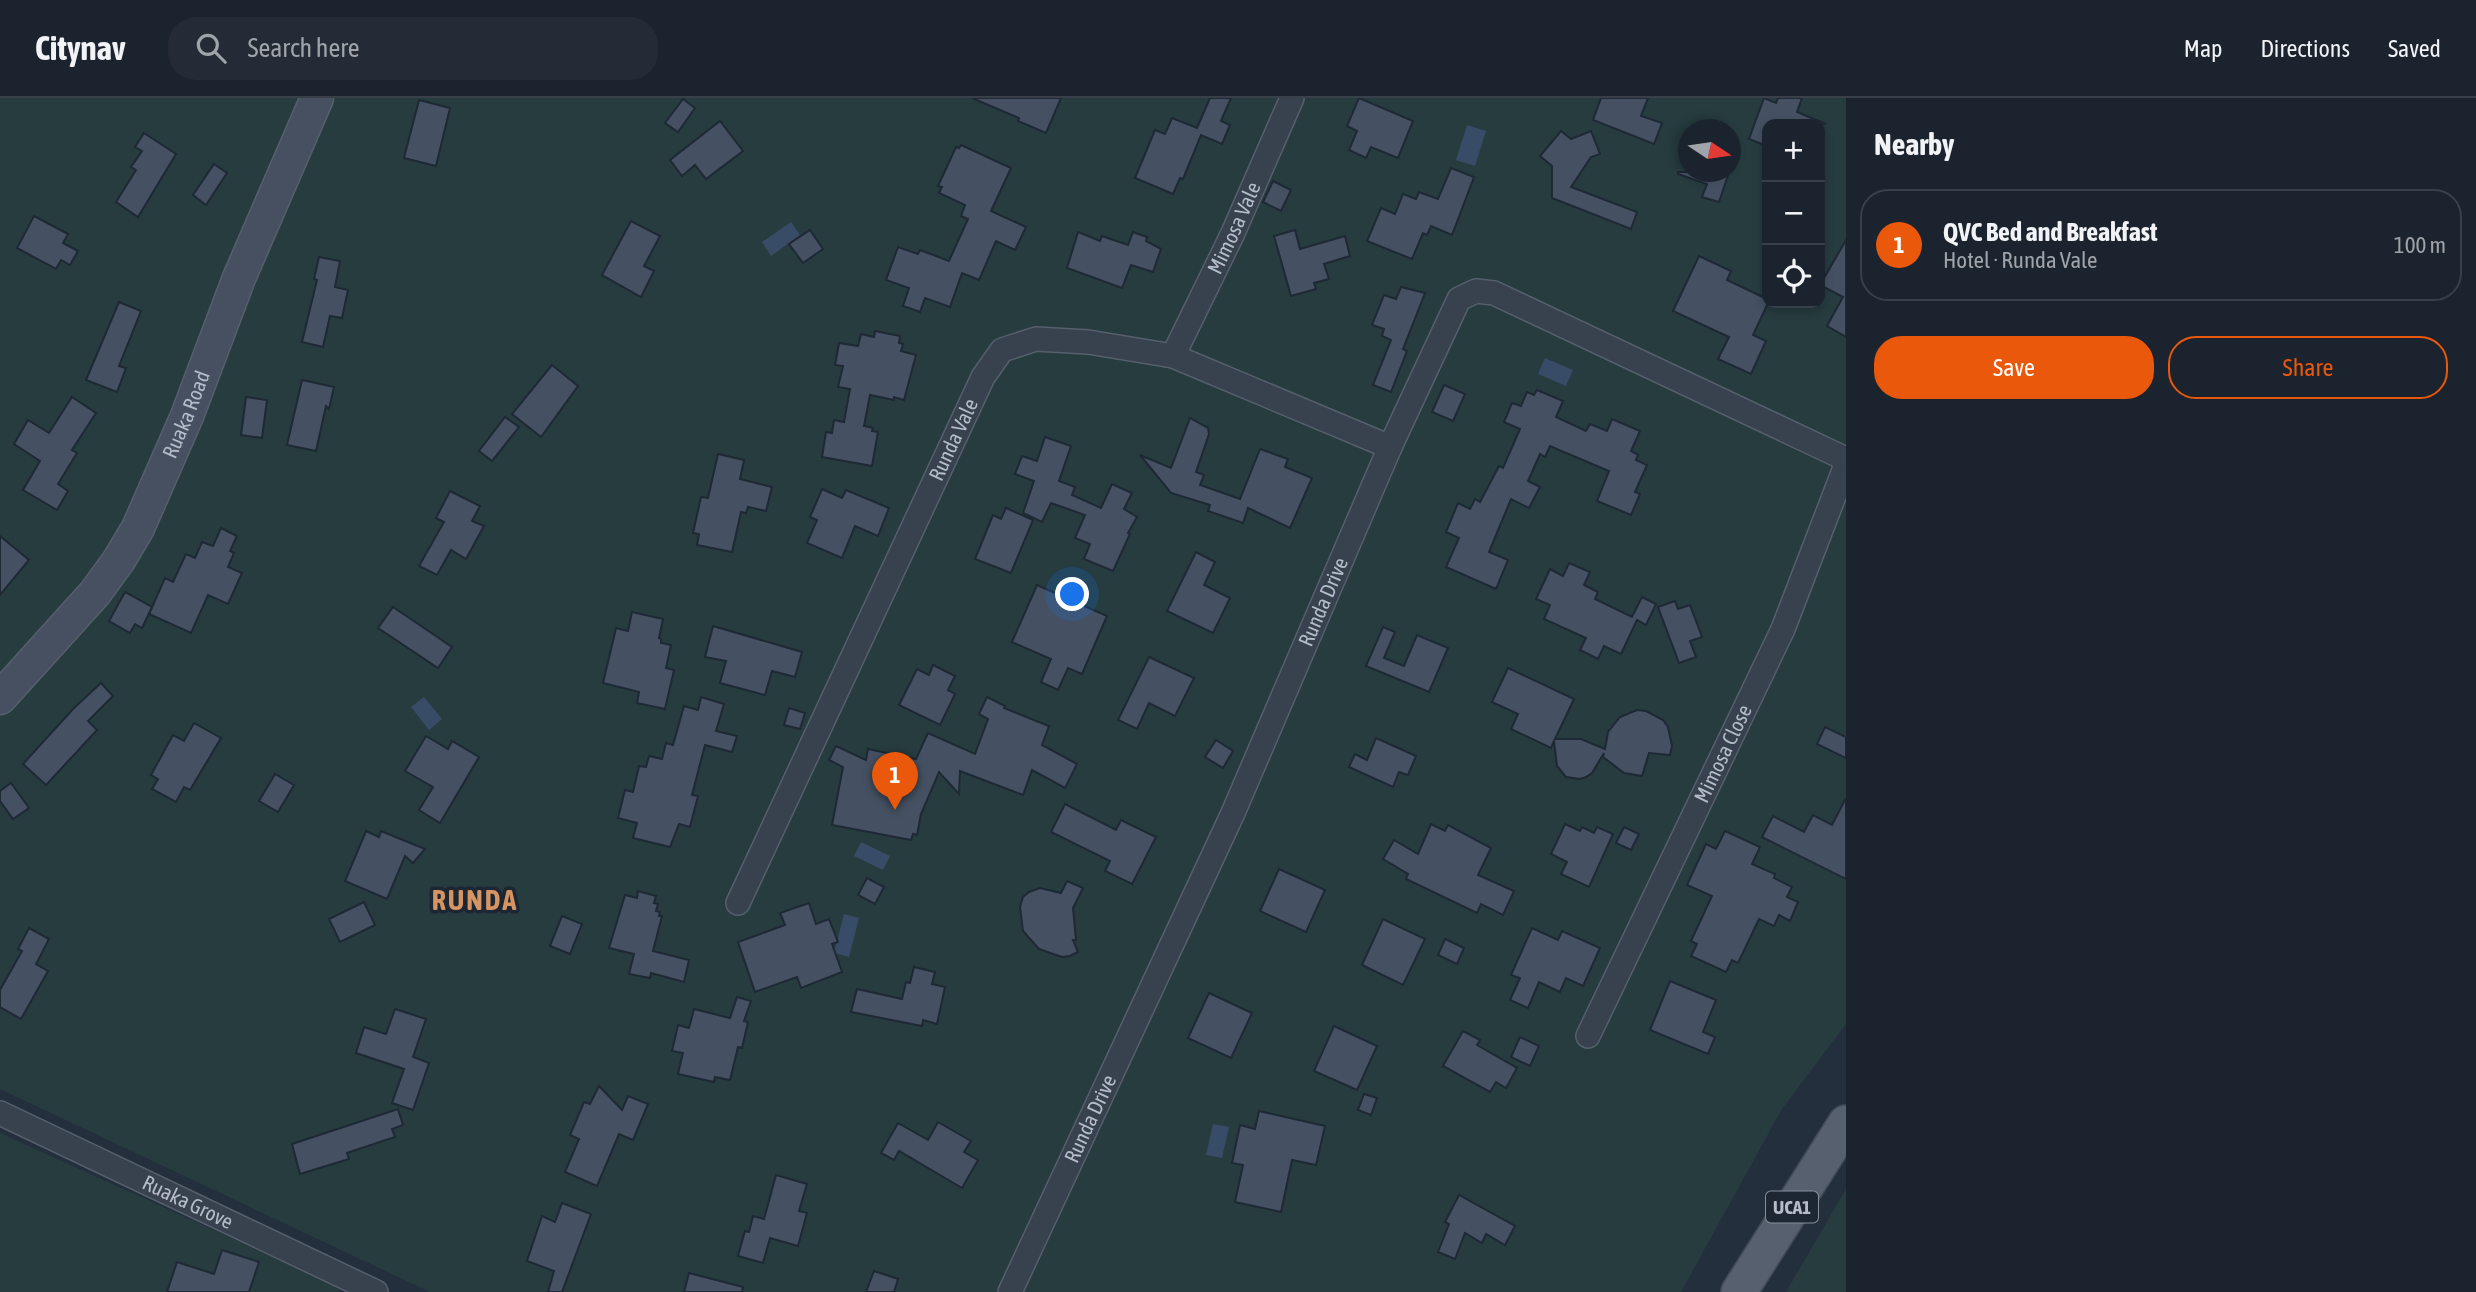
<!DOCTYPE html>
<html lang="en">
<head>
<meta charset="utf-8">
<style>
	body { margin:0; font-family:"Asap Condensed",sans-serif; background:#242b36; color:#f1f3f6 }
	.controls { position:absolute; right:21px; top:21px; display:grid; overflow:hidden; border-radius:14px; box-shadow:0 4px 10px #0003 }
	.controls button { width:63px; height:63px; display:grid; place-items:center; padding:0; border:0; border-bottom:2px solid #39404a; background:#1b232e; color:#f1f3f6; font:35px sans-serif }
	.compass { position:absolute; left:1678px; top:21px; width:63px; height:63px; border-radius:50%; background:#1b232e; box-shadow:0 4px 10px #0003; rotate:103deg }
	.you { position:absolute; left:1073px; top:497px; width:24px; height:24px; margin:-18px; border:5px solid #fff; border-radius:50%; background:#1a73e8; box-shadow:0 0 0 10px #1a73e833 }
	.badge { display:grid; place-items:center; width:46px; height:46px; border-radius:50%; background:#ea580c; color:#fff; font-size:23px; font-weight:700 }
	.pin { position:absolute; translate:-50% -58px; filter:drop-shadow(0 2px 4px #0008) }
	.pin::after { content:''; position:absolute; top:37px; width:24px; height:21px; background:inherit; clip-path:polygon(0 0,100% 0,50% 100%) }
	.list { margin:0; padding:0; list-style:none }
	h2 { display:flex; justify-content:space-between; align-items:center; height:91px; margin:0; padding:0 28px; font-size:30px }
	h2 small { font-size:23px; font-weight:400; color:#a0a4aa }
	.list li { display:grid; grid-template-columns:46px 1fr auto; gap:21px; align-items:center; box-sizing:border-box; height:112px; margin:0 14px 14px; padding:0 14px; border:2px solid #39404a; border-radius:28px }
	.list b { display:block; font-size:26px; white-space:nowrap }
	.list p { margin:0; font-size:23px; white-space:nowrap; color:#a0a4aa }
	.list em { font-size:23px; font-style:normal; color:#a0a4aa }
	.actions { display:flex; gap:14px; padding:21px 28px }
	.actions a { flex:1; padding:16px 0; border:2px solid #ea580c; border-radius:28px; text-align:center; font-size:24px; color:#ea580c }
	.actions .main { background:#ea580c; color:#fff }
	.icon { flex:none; width:38px; height:38px; fill:none; stroke:currentColor; stroke-width:2; stroke-linecap:round; stroke-linejoin:round }
	.map { position:relative; flex:none; width:1846px; height:1194px; overflow:hidden }
	header { display:flex; align-items:center; gap:42px; box-sizing:border-box; height:98px; padding:0 35px; background:#1b232e; border-bottom:2px solid #39404a }
	header strong { font-size:33px }
	nav { display:flex; gap:38px; margin-inline-start:auto; font-size:24px }
	.search { width:490px; height:63px; background:#242b36; display:flex; align-items:center; gap:18px; box-sizing:border-box; padding:0 24px; border-radius:28px; color:#a0a4aa; font-size:26px }
	main { display:flex }
	aside { flex:1; background:#1b232e }
	.map>svg:first-child { display:block }
	.green { fill:#263c3f; fill-rule:evenodd }
	.water { fill:#394c67 }
	.building { fill:#455162; stroke:#1f2835; stroke-width:2 }
	.lines { fill:none; stroke-linecap:round; stroke-linejoin:round }
	.street-casing { stroke:#565f6c; stroke-width:26 }
	.secondary-casing { stroke:#565f6c; stroke-width:35 }
	.primary-casing { stroke:#414a57; stroke-width:38 }
	.street { stroke:#38414e; stroke-width:23 }
	.secondary { stroke:#465061; stroke-width:32 }
	.primary { stroke:#56606e; stroke-width:35 }
	.labels { text-anchor:middle; stroke-width:7; stroke-linejoin:round; paint-order:stroke }
	.shield { fill:#1d2633; stroke:#878f9c; stroke-width:2 }
	.shield-label { font-size:19px; font-weight:bold; fill:#b4bcc9 }
	.street-label { font-size:21px; fill:#b4bcc9; stroke:#1d2633 }
	.district-label { font-size:28px; font-weight:bold; letter-spacing:2px; fill:#d59563; stroke:#1d2633 }
</style>
</head>
<body>
<header>
<strong>Citynav</strong>
<div class="search"><svg class="icon" aria-label="search" viewBox="0 0 24 24"><circle cx="10" cy="10" r="6"/><path d="M15 15l6 6"/></svg>Search here</div>
<nav><a>Map</a><a>Directions</a><a>Saved</a></nav>
</header>
<main>
<div class="map">
<svg width="1846" height="1194" viewBox="0 0 1846 1194">
	<rect width="100%" height="100%" fill="#242f3e"/>
	<g class="green">
		<path d="M0,0H1846V926L1782,1011L1681,1194H430L0,991ZM1767,26H1820V205H1767ZM1688,32H1730V74H1688Z"/>
		<polygon points="0,1035 341,1190 338,1194 0,1194"/>
		<polygon points="1846,1091 1846,1194 1786,1194"/>
	</g>
	<g class="water">
		<polygon points="1467,27 1486,33 1475,68 1456,62"/>
		<polygon points="791,124 800,137 771,158 762,144"/>
		<polygon points="1545,260 1573,272 1566,288 1538,276"/>
		<polygon points="424,599 442,621 429,632 411,609"/>
		<polygon points="861,744 890,758 883,772 854,758"/>
		<polygon points="844,816 859,820 849,859 834,855"/>
		<polygon points="1213,1026 1229,1029 1222,1060 1206,1057"/>
	</g>
	<g class="building">
		<polygon points="972,0 1061,0 1046,35 1018,23 1019,20"/>
		<polygon points="1210,0 1231,0 1221,23 1230,27 1222,46 1201,37 1183,81 1180,80 1173,96 1135,80 1155,32 1165,36 1172,20 1197,30"/>
		<polygon points="1359,0 1413,23 1398,60 1371,49 1366,60 1349,52 1357,33 1347,28"/>
		<polygon points="1601,0 1648,0 1641,18 1662,25 1654,46 1593,22"/>
		<polygon points="1764,0 1776,5 1778,0 1802,0 1797,14 1826,26 1767,26 1767,48 1749,41"/>
		<polygon points="683,1 695,10 678,34 665,25"/>
		<polygon points="419,2 450,10 436,68 404,60"/>
		<polygon points="720,23 743,53 706,81 695,67 682,78 670,62"/>
		<polygon points="1561,33 1571,41 1591,33 1600,56 1591,59 1571,89 1637,114 1631,131 1552,100 1552,68 1540,58"/>
		<polygon points="144,35 176,56 138,119 116,104 136,72 131,69 142,53 135,49"/>
		<polygon points="961,47 1011,70 991,113 1026,129 1015,152 996,143 979,182 962,175 950,209 925,200 920,214 903,208 909,190 886,182 898,149 918,156 920,152 949,163 968,121 961,118 965,107 939,95 942,89 938,88 956,49 959,50"/>
		<polygon points="214,66 227,75 206,107 193,97"/>
		<polygon points="1451,70 1474,79 1452,137 1431,128 1427,137 1423,135 1412,161 1367,143 1381,110 1395,116 1403,96 1416,101 1419,94 1438,101"/>
		<polygon points="1678,74 1729,74 1719,104 1702,99 1707,86 1678,76"/>
		<polygon points="1273,83 1291,92 1281,113 1263,104"/>
		<polygon points="34,118 68,136 63,145 78,153 70,167 61,162 56,171 17,150"/>
		<polygon points="631,123 660,138 644,168 654,173 641,199 602,177"/>
		<polygon points="810,132 823,151 803,165 789,146"/>
		<polygon points="1295,132 1300,151 1345,138 1350,158 1324,166 1329,181 1314,185 1316,191 1291,198 1274,138"/>
		<polygon points="1078,134 1100,143 1102,138 1128,147 1133,134 1147,139 1146,143 1161,151 1153,174 1131,167 1122,190 1067,170"/>
		<polygon points="1846,142 1846,239 1827,228 1843,199 1820,187"/>
		<polygon points="1699,158 1731,173 1727,182 1767,201 1768,205 1753,237 1766,243 1751,276 1718,261 1729,239 1673,213"/>
		<polygon points="319,159 340,163 335,189 348,192 342,220 330,218 323,249 302,244 317,182 314,181"/>
		<polygon points="1401,189 1425,195 1403,251 1407,253 1391,294 1373,287 1391,242 1382,238 1384,231 1372,227 1384,197 1396,201"/>
		<polygon points="119,204 141,213 119,268 126,270 117,294 86,282"/>
		<polygon points="875,233 900,238 899,245 903,246 901,253 916,257 904,302 894,299 894,302 870,297 864,328 873,330 872,333 878,334 872,368 822,359 826,334 832,335 834,322 844,324 850,291 838,289 843,268 835,267 839,245 858,248 861,236 874,239"/>
		<polygon points="552,267 578,288 541,339 512,316"/>
		<polygon points="302,282 334,289 329,311 326,308 316,353 287,347"/>
		<polygon points="1444,287 1465,296 1453,323 1432,314"/>
		<polygon points="1537,292 1563,303 1556,319 1586,333 1590,326 1607,333 1612,321 1640,333 1631,353 1638,357 1636,362 1647,367 1635,394 1640,396 1631,417 1597,403 1609,373 1550,348 1545,359 1540,356 1528,383 1540,389 1529,410 1511,401 1489,454 1508,462 1496,491 1446,469 1459,440 1446,434 1458,405 1470,411 1475,401 1480,404 1499,368 1503,370 1520,331 1504,324 1512,305 1521,308 1527,294 1534,297"/>
		<polygon points="72,299 96,315 72,352 77,355 58,386 68,393 57,412 23,392 40,363 14,346 28,322 49,335"/>
		<polygon points="246,299 267,302 262,340 241,337"/>
		<polygon points="505,319 519,329 492,363 479,353"/>
		<polygon points="1190,320 1208,330 1209,336 1196,374 1204,377 1200,387 1240,401 1260,351 1288,361 1285,369 1312,380 1290,430 1248,410 1243,425 1208,413 1210,407 1171,395 1140,357 1171,370"/>
		<polygon points="1045,339 1071,348 1059,383 1075,389 1072,397 1101,410 1112,386 1132,395 1124,411 1137,419 1128,435 1130,436 1113,473 1084,461 1090,446 1075,440 1085,417 1051,405 1042,424 1023,415 1034,383 1015,376 1022,358 1037,363"/>
		<polygon points="718,356 744,362 740,381 772,389 766,413 748,409 746,415 741,414 732,454 697,447 699,436 693,435 701,399 708,400"/>
		<polygon points="822,391 842,400 846,392 889,410 878,438 855,428 842,460 807,445 817,422 810,419"/>
		<polygon points="450,393 480,408 472,423 484,428 466,461 451,452 437,477 419,468 444,424 436,420"/>
		<polygon points="1006,410 1033,422 1011,475 975,461 993,417 1001,421"/>
		<polygon points="221,430 237,438 230,453 234,455 228,469 242,475 228,506 208,497 191,535 149,516 165,480 173,484 186,456 195,460 202,444 213,448"/>
		<polygon points="0,438 29,462 0,497"/>
		<polygon points="1196,454 1215,464 1204,487 1230,500 1213,535 1167,513"/>
		<polygon points="1569,465 1590,474 1584,487 1598,494 1595,501 1632,519 1642,499 1656,506 1646,527 1637,522 1621,556 1604,548 1598,561 1580,552 1586,540 1544,521 1550,507 1536,501 1550,471 1563,478"/>
		<polygon points="1037,487 1107,518 1082,576 1068,570 1058,592 1041,584 1051,561 1012,544"/>
		<polygon points="125,494 152,509 142,530 135,526 130,535 109,523"/>
		<polygon points="1675,503 1678,511 1690,507 1702,539 1690,543 1696,559 1679,565 1658,509"/>
		<polygon points="393,509 452,549 438,570 378,530"/>
		<polygon points="632,514 663,521 659,540 661,541 661,545 671,547 666,570 674,572 665,611 637,605 639,594 603,585 616,530 628,533"/>
		<polygon points="713,528 802,554 795,579 772,573 765,597 720,585 726,563 705,559"/>
		<polygon points="1383,529 1395,534 1384,560 1404,568 1417,537 1448,550 1429,594 1366,568"/>
		<polygon points="1149,559 1194,580 1175,618 1149,605 1137,631 1118,622"/>
		<polygon points="933,567 955,578 948,592 955,596 940,627 899,607 917,571 929,577"/>
		<polygon points="1508,570 1574,601 1555,641 1581,641 1605,651 1608,634 1620,619 1637,612 1646,613 1663,622 1668,629 1672,648 1670,657 1649,655 1642,678 1624,675 1603,659 1604,655 1592,675 1586,679 1580,681 1566,679 1557,668 1554,643 1551,650 1511,631 1518,616 1492,604"/>
		<polygon points="101,585 113,598 88,623 97,632 46,687 23,666 74,610"/>
		<polygon points="701,599 724,606 716,633 737,638 732,654 705,647 692,697 698,698 690,729 679,726 670,749 633,740 637,725 618,720 625,692 633,694 639,668 646,669 649,658 662,661 666,645 673,647 684,608 698,612"/>
		<polygon points="987,599 1005,608 1004,610 1049,628 1042,647 1077,666 1065,690 1032,672 1023,697 960,673 959,696 939,674 921,716 917,737 913,736 911,742 832,727 843,669 829,662 836,648 866,662 868,651 916,661 928,635 975,656 988,621 979,616"/>
		<polygon points="789,610 805,615 800,631 784,627"/>
		<polygon points="194,625 221,640 190,692 184,689 176,704 152,691 158,681 151,677 173,637 184,643"/>
		<polygon points="1825,629 1846,639 1846,660 1817,646"/>
		<polygon points="426,638 448,651 452,643 479,659 440,725 419,712 433,689 405,673"/>
		<polygon points="1376,640 1416,658 1408,677 1399,674 1393,689 1349,669 1355,656 1367,662"/>
		<polygon points="1216,642 1233,653 1223,670 1205,659"/>
		<polygon points="275,676 294,687 278,714 259,703"/>
		<polygon points="11,685 29,710 13,721 0,703 0,693"/>
		<polygon points="1846,700 1846,781 1762,739 1773,718 1804,734 1813,717 1832,727"/>
		<polygon points="1065,706 1116,732 1121,722 1156,739 1132,786 1105,773 1110,763 1051,734"/>
		<polygon points="1431,726 1445,733 1448,727 1491,750 1478,777 1514,793 1503,817 1481,806 1477,815 1406,781 1408,776 1383,761 1394,742 1418,756"/>
		<polygon points="1565,726 1580,733 1582,729 1594,735 1597,729 1613,736 1589,789 1561,776 1567,764 1551,756"/>
		<polygon points="1624,729 1639,736 1631,752 1616,745"/>
		<polygon points="366,733 379,739 381,733 425,751 413,765 405,758 387,801 345,783"/>
		<polygon points="1725,733 1760,749 1752,766 1775,776 1774,780 1792,789 1787,799 1798,804 1790,823 1779,817 1774,828 1759,821 1738,865 1732,862 1726,874 1691,858 1697,846 1691,843 1712,798 1687,787 1706,746 1716,751"/>
		<polygon points="1279,771 1325,792 1306,834 1260,813"/>
		<polygon points="867,780 884,789 875,806 858,797"/>
		<polygon points="1067,783 1083,790 1073,810 1076,842 1073,842 1078,854 1070,858 1062,859 1039,851 1023,833 1020,809 1023,799 1029,794 1040,790 1061,795"/>
		<polygon points="638,793 656,798 654,805 658,806 656,813 660,814 659,818 662,818 653,853 689,862 684,884 651,875 650,880 629,876 634,856 609,850 625,797 637,800"/>
		<polygon points="364,804 375,827 340,844 329,821"/>
		<polygon points="809,805 816,826 829,821 838,844 832,846 842,874 801,890 797,879 755,894 738,844 785,827 780,815"/>
		<polygon points="562,818 582,826 570,856 550,848"/>
		<polygon points="1383,821 1425,841 1403,887 1362,867"/>
		<polygon points="29,830 49,841 36,866 48,873 21,921 0,909 0,892 22,853 18,851"/>
		<polygon points="1532,830 1558,842 1562,833 1600,850 1583,888 1566,880 1560,894 1539,884 1528,910 1510,902 1520,880 1511,877"/>
		<polygon points="1445,841 1464,850 1457,866 1438,857"/>
		<polygon points="914,869 935,874 932,886 945,889 937,926 923,922 922,928 851,914 857,891 902,901 906,884 910,885"/>
		<polygon points="1670,883 1716,902 1703,934 1715,939 1708,956 1650,932"/>
		<polygon points="1209,895 1252,915 1231,960 1188,940"/>
		<polygon points="737,899 751,903 744,923 748,924 742,950 738,949 730,982 715,979 714,984 678,976 683,955 672,953 678,927 689,930 694,911 730,920"/>
		<polygon points="395,911 426,921 413,959 429,965 413,1012 392,1005 404,971 356,955 364,929 386,936"/>
		<polygon points="1334,928 1377,948 1357,992 1314,973"/>
		<polygon points="1463,933 1480,942 1477,947 1517,970 1506,990 1496,984 1490,994 1443,968"/>
		<polygon points="1520,939 1539,948 1530,968 1511,959"/>
		<polygon points="599,988 622,1012 628,998 648,1006 633,1042 619,1036 597,1088 565,1074 579,1041 570,1037 584,1004 590,1006"/>
		<polygon points="1364,996 1377,1000 1371,1017 1358,1012"/>
		<polygon points="398,1011 403,1027 392,1031 395,1039 347,1055 349,1061 300,1076 292,1046"/>
		<polygon points="1259,1013 1325,1028 1316,1067 1292,1062 1281,1114 1235,1104 1243,1067 1232,1065 1240,1027 1255,1031"/>
		<polygon points="938,1024 971,1043 964,1054 978,1062 962,1090 899,1053 894,1062 881,1055 898,1025 928,1042"/>
		<polygon points="776,1077 807,1086 799,1113 807,1115 798,1148 770,1140 763,1165 738,1158 745,1133 749,1134 753,1118 764,1121"/>
		<polygon points="1459,1097 1515,1128 1505,1147 1486,1136 1482,1145 1465,1135 1455,1161 1438,1154 1449,1126 1445,1124"/>
		<polygon points="562,1105 591,1116 562,1194 548,1194 554,1173 527,1163 542,1118 555,1124"/>
		<polygon points="222,1152 259,1164 249,1194 167,1194 177,1164 214,1176"/>
		<polygon points="874,1173 898,1181 894,1194 866,1194"/>
		<polygon points="689,1175 743,1189 742,1194 684,1194"/>
	</g>
	<g class="lines">
		<defs>
			<g id="street">
				<path id="s1" d="M1173,258L1233,135L1292,0"/>
				<path id="s2" d="M738,805L983,279L1002,252L1036,241L1088,244L1173,258L1390,349"/>
				<path id="s3" d="M1588,938L1783,531L1846,367"/>
				<path id="s4" d="M0,1015L376,1194"/>
				<path id="s5" d="M1010,1194L1233,715L1390,349L1459,201L1476,193L1494,195L1846,361"/>
			</g>
			<g id="secondary">
				<path id="s6" d="M0,600L95,495L119,462L138,430L187,318L239,180L317,0"/>
			</g>
			<polyline id="primary" points="1739,1194 1846,1025"/>
		</defs>
		<use href="#street" class="street-casing"/>
		<use href="#secondary" class="secondary-casing"/>
		<use href="#primary" class="primary-casing"/>
		<use href="#street" class="street"/>
		<use href="#secondary" class="secondary"/>
		<use href="#primary" class="primary"/>
	</g>
	<g class="labels">
		<rect class="shield" x="1766" y="1093.5" width="52" height="31" rx="5"/>
		<g class="shield-label">
			<text x="1792" y="1116">UCA1</text>
		</g>
		<g class="street-label">
			<text dy="7" stroke="none"><textPath href="#s1" startOffset="142">Mimosa Vale</textPath></text>
			<text dy="7" stroke="none"><textPath href="#s6" startOffset="343">Ruaka Road</textPath></text>
			<text dy="7" stroke="none"><textPath href="#s2" startOffset="511">Runda Vale</textPath></text>
			<text dy="7" stroke="none"><textPath href="#s5" startOffset="758">Runda Drive</textPath></text>
			<text dy="7" stroke="none"><textPath href="#s3" startOffset="313">Mimosa Close</textPath></text>
			<text dy="7" stroke="none"><textPath href="#s5" startOffset="191">Runda Drive</textPath></text>
			<text dy="7" stroke="none"><textPath href="#s4" startOffset="208">Ruaka Grove</textPath></text>
		</g>
		<g class="district-label">
			<text x="475" y="812">RUNDA</text>
		</g>
	</g>
</svg>
<div class="controls">
<button>+</button>
<button>−</button>
<button><svg class="icon" aria-label="locate" viewBox="0 0 24 24"><circle cx="12" cy="12" r="6"/><path d="M12 2v4M12 18v4M2 12h4M18 12h4"/></svg></button>
</div>
<svg class="compass" viewBox="-18 -18 36 36"><path d="M0-13l5 13h-10z" fill="#e53935"/><path d="M0 13l5-13h-10z" fill="#a0a4aa"/></svg>
<div class="you"></div>
<div class="pin badge" style="left:895px;top:712px">1</div>
</div>
<aside>
<h2>Nearby<small></small></h2>
<ul class="list">
<li><span class="badge">1</span><div><b>QVC Bed and Breakfast</b><p>Hotel · Runda Vale</p></div><em>100 m</em></li>
</ul>
<div class="actions"><a class="main">Save</a><a>Share</a></div>
</aside>
</main>
</body>
</html>
